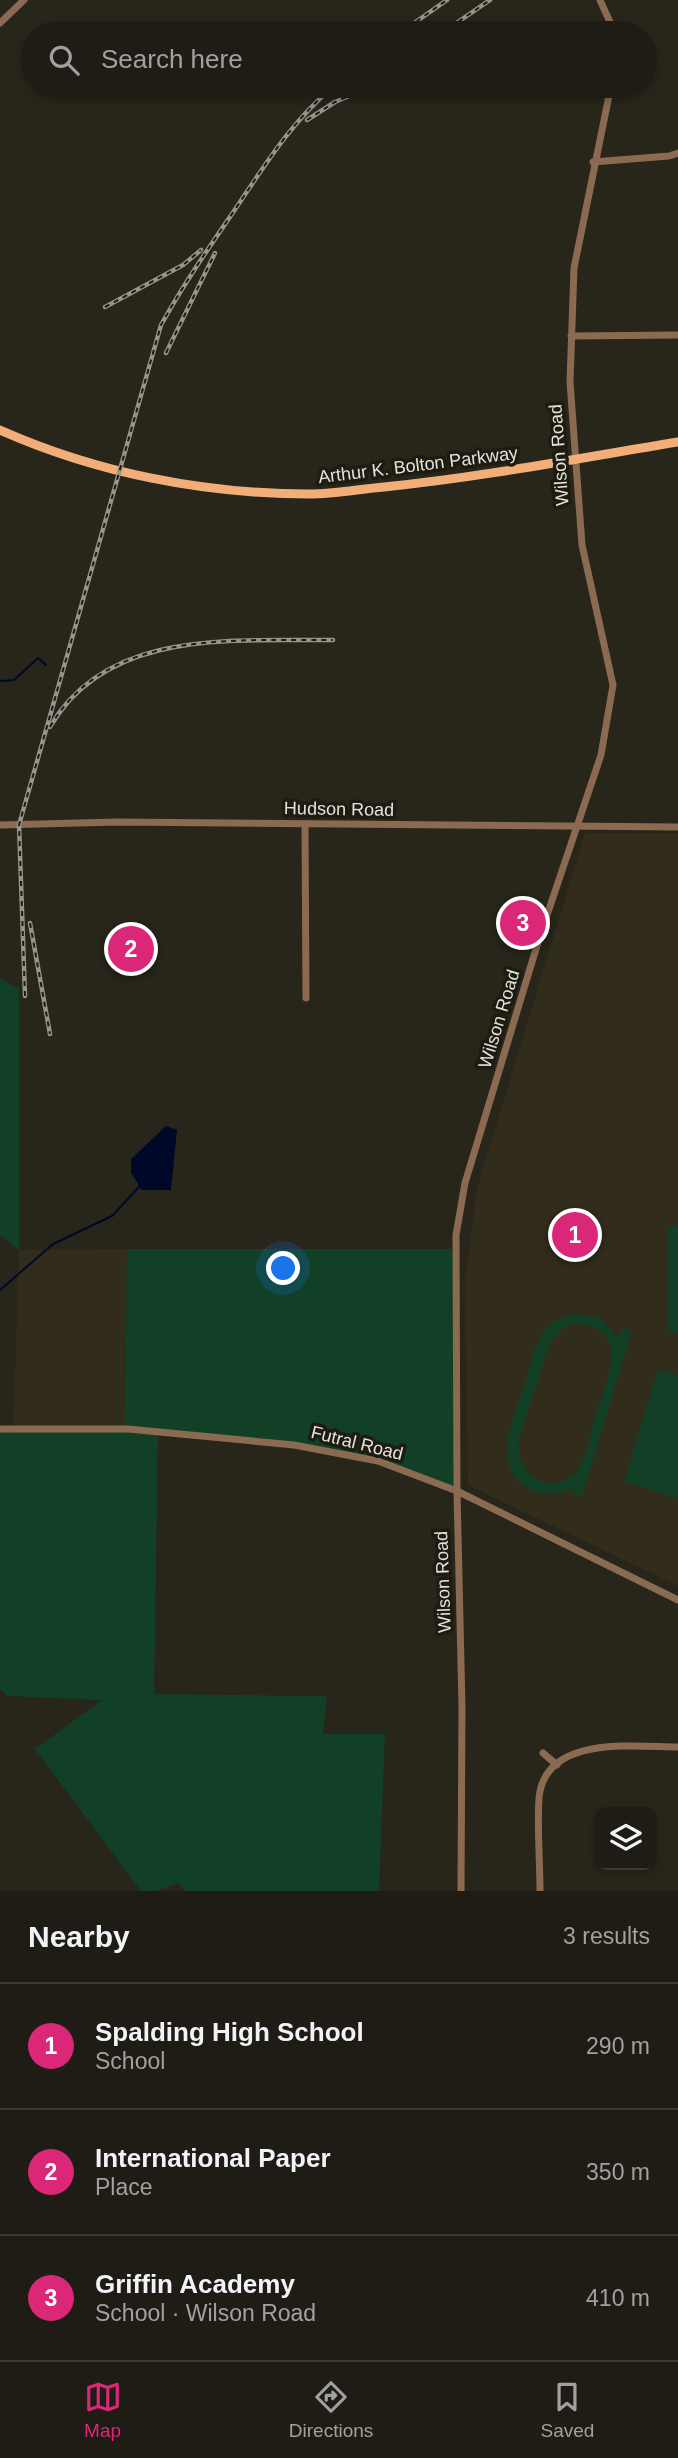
<!DOCTYPE html>
<html lang="en">
<head>
<meta charset="utf-8">
<style>
	body { margin:0; font-family:Helvetica,sans-serif; background:#26251d; color:#f1f3f6 }
	.controls { position:absolute; right:21px; bottom:21px; display:grid; overflow:hidden; border-radius:14px; box-shadow:0 4px 10px #0003 }
	.controls button { width:63px; height:63px; display:grid; place-items:center; padding:0; border:0; border-bottom:2px solid #3c3a34; background:#1e1c14; color:#f1f3f6; font:35px sans-serif }
	.you { position:absolute; left:284px; top:1269px; width:24px; height:24px; margin:-18px; border:5px solid #fff; border-radius:50%; background:#1a73e8; box-shadow:0 0 0 10px #1a73e833 }
	.badge { display:grid; place-items:center; width:46px; height:46px; border-radius:50%; background:#db2777; color:#fff; font-size:23px; font-weight:700 }
	.pin { position:absolute; translate:-50% -50%; border:4px solid #fff; box-shadow:0 2px 7px #0006 }
	.list { margin:0; padding:0; list-style:none }
	h2 { display:flex; justify-content:space-between; align-items:center; height:91px; margin:0; padding:0 28px; font-size:30px }
	h2 small { font-size:23px; font-weight:400; color:#a1a1a0 }
	.list li { display:grid; grid-template-columns:46px 1fr auto; gap:21px; align-items:center; box-sizing:border-box; height:126px; padding:0 28px; border-top:2px solid #3c3a34 }
	.list b { display:block; font-size:26px; white-space:nowrap }
	.list p { margin:0; font-size:23px; white-space:nowrap; color:#a1a1a0 }
	.list em { font-size:23px; font-style:normal; color:#a1a1a0 }
	.icon { flex:none; width:38px; height:38px; fill:none; stroke:currentColor; stroke-width:2; stroke-linecap:round; stroke-linejoin:round }
	.map { position:relative; flex:none; width:678px; height:1891px; overflow:hidden }
	.search { position:absolute; background:#1e1c14; box-shadow:0 4px 10px #0003; left:21px; right:21px; top:21px; height:77px; display:flex; align-items:center; gap:18px; box-sizing:border-box; padding:0 24px; border-radius:38px; color:#a1a1a0; font-size:26px }
	.sheet { height:469px; background:#1e1c14 }
	nav { display:flex; justify-content:space-around; align-items:center; box-sizing:border-box; height:98px; border-top:2px solid #3c3a34; background:#1e1c14; font-size:19px; color:#a1a1a0 }
	nav a { display:grid; justify-items:center; gap:4px }
	nav .on { color:#db2777 }
	.map>svg:first-child { display:block }
	.built { fill:#312c1b }
	.green { fill:#114027; fill-rule:evenodd }
	.water { fill:#00082a }
	.lines { fill:none; stroke-linecap:round; stroke-linejoin:round }
	.stream { stroke:#00082a; stroke-width:2 }
	.minor { stroke:#8a6a51; stroke-width:7 }
	.major { stroke:#f1ae79; stroke-width:9 }
	.rail-casing { stroke:#96948b; stroke-width:4.5 }
	.rail { stroke:#1e1c11; stroke-width:2; stroke-dasharray:5; stroke-linecap:butt }
	.labels { text-anchor:middle; stroke-width:7; stroke-linejoin:round; paint-order:stroke }
	.street-label { font-size:18px; fill:#e3e1da; stroke:#1e1c11 }
</style>
</head>
<body>
<div class="map">
<svg width="678" height="1891" viewBox="0 0 678 1891">
	<rect width="100%" height="100%" fill="#28251a"/>
	<g class="built">
		<polygon points="585,833 678,833 678,1586 468,1485 465,1282 477,1188"/>
		<polygon points="127,1249 125,1430 13,1431 19,1250"/>
	</g>
	<g class="green">
		<polygon points="0,978 19,989 19,1250 0,1235"/>
		<polygon points="678,1225 678,1333 668,1330 668,1228"/>
		<polygon points="127,1249 455,1249 453,1487 371,1457 158,1429 154,1694 327,1696 323,1734 385,1734 379,1891 185,1891 178,1883 156,1891 141,1891 35,1749 102,1700 7,1696 0,1689 0,1431 125,1430"/>
		<path d="M575,1314L600,1318L619,1339L623,1328L632,1331L582,1496L572,1493L573,1488C557,1495 543,1497 527,1488C489,1465 515,1415 525,1384C531,1366 534,1342 546,1328C554,1320 564,1316 575,1314ZM575,1324C634,1324 605,1387 595,1418C590,1435 587,1456 577,1470C554,1501 513,1473 519,1440L550,1342L563,1328Z"/>
		<polygon points="658,1369 678,1375 678,1498 624,1482"/>
	</g>
	<polygon class="water" points="166,1126 177,1130 171,1190 142,1190 131,1173 131,1159"/>
	<g class="lines">
		<g class="stream">
			<polyline points="0,681 14,680 38,658 46,665"/>
			<polyline points="0,1290 53,1244 112,1216 140,1186"/>
		</g>
		<g class="minor">
			<polyline points="600,0 615,33"/>
			<polyline points="0,23 24,0"/>
			<polyline points="593,162 669,156 678,153"/>
			<polyline points="571,336 678,335"/>
			<polyline points="0,825 117,822 678,827"/>
			<polyline points="305,825 306,998"/>
			<polyline points="0,1429 128,1429 294,1445 378,1461 457,1491 678,1600"/>
			<polyline points="543,1753 557,1765"/>
			<polyline points="461,1891 462,1707 457,1491 456,1235 465,1183 539,939 601,755 613,685 582,545 570,382 574,268 611,86"/>
			<path d="M540,1891C540,1860 537,1828 539,1798C545,1734 635,1747 678,1747"/>
		</g>
		<path class="major" d="M0,430C97,473 204,494 310,494C334,494 360,489 384,487C483,477 580,458 678,442"/>
		<defs>
			<g id="rail">
				<polyline points="400,33 447,0"/>
				<polyline points="442,33 490,0"/>
				<polyline points="307,120 335,102 372,86"/>
				<polyline points="105,307 183,265 201,250"/>
				<polyline points="166,353 215,253"/>
				<path d="M50,727C107,628 235,641 333,640"/>
				<polyline points="30,923 50,1034"/>
				<path d="M25,996L19,825L161,325C183,285 208,249 234,211C265,165 291,122 334,86"/>
			</g>
		</defs>
		<use href="#rail" class="rail-casing"/>
		<use href="#rail" class="rail"/>
	</g>
	<g class="labels">
		<g class="street-label">
			<text transform="translate(559 455) rotate(-94)" y="6">Wilson Road</text>
			<text transform="translate(418 465) rotate(-7)" y="6">Arthur K. Bolton Parkway</text>
			<text transform="translate(339 809) rotate(1)" y="6">Hudson Road</text>
			<text transform="translate(499 1019) rotate(-73)" y="6">Wilson Road</text>
			<text transform="translate(357 1443) rotate(14)" y="6">Futral Road</text>
			<text transform="translate(443 1582) rotate(-92)" y="6">Wilson Road</text>
		</g>
	</g>
</svg>
<div class="controls">
<button><svg class="icon" aria-label="layers" viewBox="0 0 24 24"><path d="M12 4l9 5-9 5-9-5zM3 14l9 5 9-5"/></svg></button>
</div>
<div class="you"></div>
<div class="pin badge" style="left:575px;top:1235px">1</div>
<div class="pin badge" style="left:131px;top:949px">2</div>
<div class="pin badge" style="left:523px;top:923px">3</div>
<div class="search"><svg class="icon" aria-label="search" viewBox="0 0 24 24"><circle cx="10" cy="10" r="6"/><path d="M15 15l6 6"/></svg>Search here</div>
</div>
<section class="sheet">
<h2>Nearby<small>3 results</small></h2>
<ul class="list">
<li><span class="badge">1</span><div><b>Spalding High School</b><p>School</p></div><em>290 m</em></li>
<li><span class="badge">2</span><div><b>International Paper</b><p>Place</p></div><em>350 m</em></li>
<li><span class="badge">3</span><div><b>Griffin Academy</b><p>School · Wilson Road</p></div><em>410 m</em></li>
</ul>
</section>
<nav>
<a class="on"><svg class="icon" aria-label="map" viewBox="0 0 24 24"><path d="M3 6l6-2 6 2 6-2v14l-6 2-6-2-6 2zM9 4v14M15 6v14"/></svg>Map</a>
<a><svg class="icon" aria-label="directions" viewBox="0 0 24 24"><path d="M12 3l9 9-9 9-9-9zM9 14v-3h6M13 9l2 2-2 2"/></svg>Directions</a>
<a><svg class="icon" aria-label="saved" viewBox="0 0 24 24"><path d="M7 4h10v16l-5-4-5 4z"/></svg>Saved</a>
</nav>
</body>
</html>
